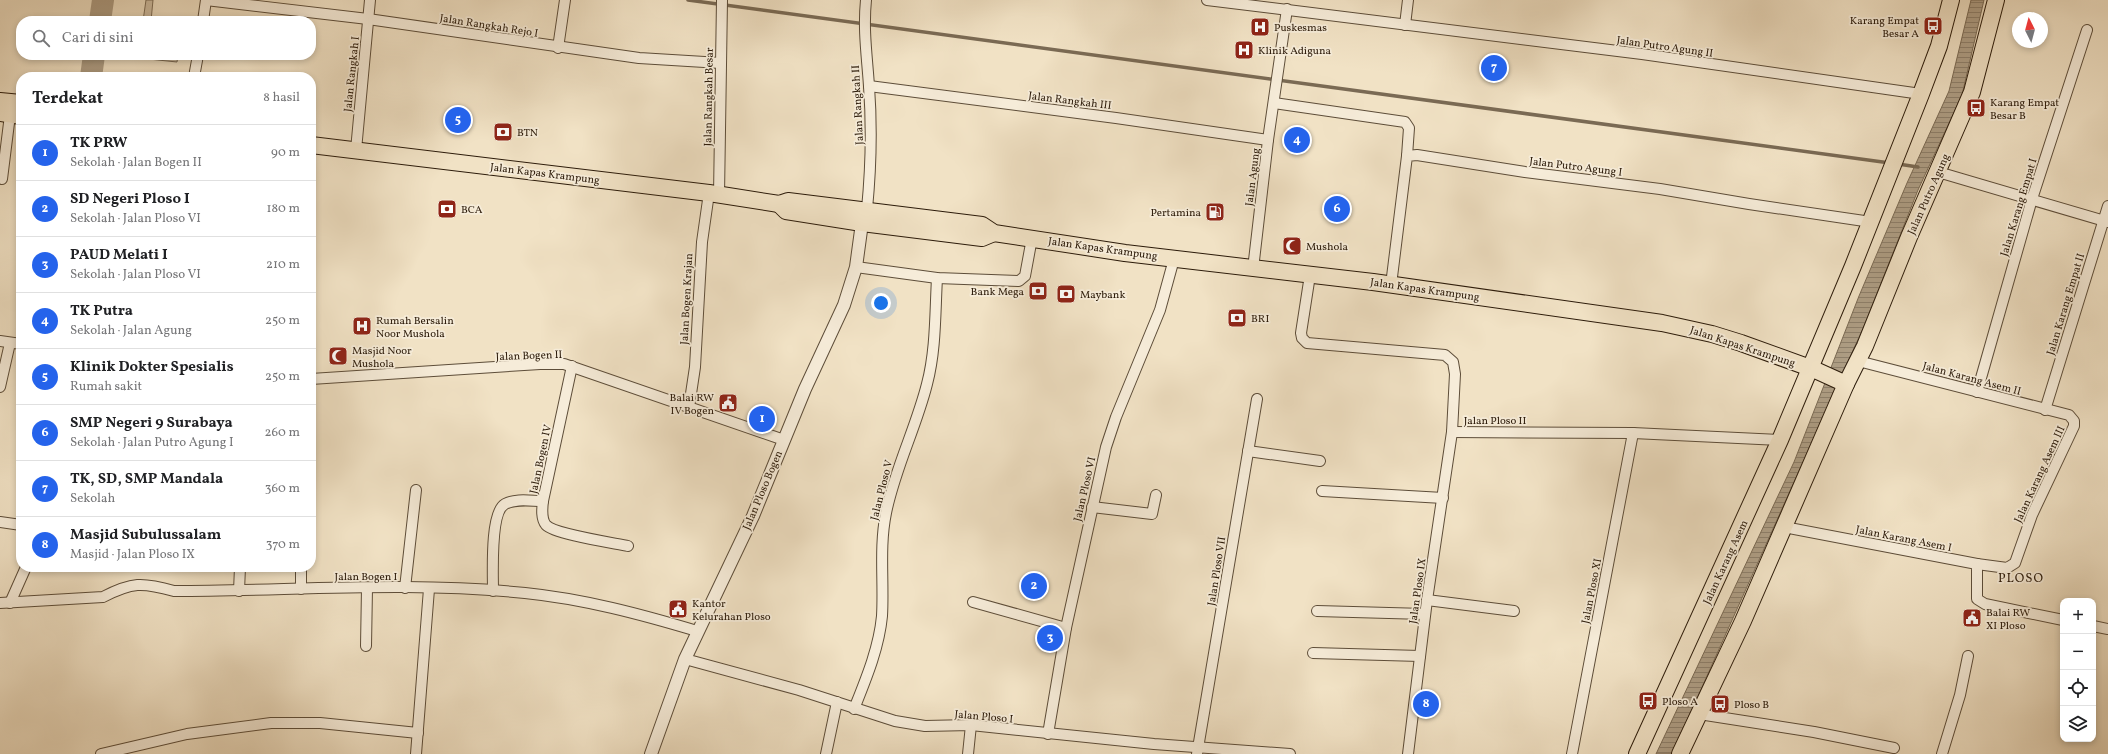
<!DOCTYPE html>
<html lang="id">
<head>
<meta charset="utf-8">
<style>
	body { margin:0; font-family:Vollkorn,serif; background:#f2f2f2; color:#202124 }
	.controls { position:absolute; right:12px; bottom:12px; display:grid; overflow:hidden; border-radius:8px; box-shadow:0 2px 6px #0003 }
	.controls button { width:36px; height:36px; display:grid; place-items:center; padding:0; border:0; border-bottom:1px solid #e0e0e0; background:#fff; color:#202124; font:20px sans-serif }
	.compass { position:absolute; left:2012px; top:12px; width:36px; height:36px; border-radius:50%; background:#fff; box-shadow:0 2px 6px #0003; rotate:354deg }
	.you { position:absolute; left:881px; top:303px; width:14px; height:14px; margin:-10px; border:3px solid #fff; border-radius:50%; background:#1a73e8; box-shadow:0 0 0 6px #1a73e833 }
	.badge { display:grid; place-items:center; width:26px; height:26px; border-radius:50%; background:#2563eb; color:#fff; font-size:13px; font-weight:700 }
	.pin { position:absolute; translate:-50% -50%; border:2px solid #fff; box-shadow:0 1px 4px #0006 }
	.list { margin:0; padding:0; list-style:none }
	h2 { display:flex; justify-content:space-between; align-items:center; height:52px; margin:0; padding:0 16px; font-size:17px }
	h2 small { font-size:13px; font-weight:400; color:#757577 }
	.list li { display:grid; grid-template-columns:26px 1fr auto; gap:12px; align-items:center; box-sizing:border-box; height:56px; padding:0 16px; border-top:1px solid #e0e0e0 }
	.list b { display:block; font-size:15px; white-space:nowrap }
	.list p { margin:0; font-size:13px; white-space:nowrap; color:#757577 }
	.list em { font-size:13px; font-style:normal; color:#757577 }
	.icon { flex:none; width:22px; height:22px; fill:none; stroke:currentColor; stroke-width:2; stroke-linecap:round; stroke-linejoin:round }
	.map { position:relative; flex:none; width:2108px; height:754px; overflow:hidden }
	.search { position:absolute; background:#fff; box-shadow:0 2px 6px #0003; left:16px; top:16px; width:300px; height:44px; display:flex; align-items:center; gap:10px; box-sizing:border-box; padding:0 14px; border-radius:16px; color:#757577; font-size:15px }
	.panel { position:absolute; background:#fff; box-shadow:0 2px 6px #0003; left:16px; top:72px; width:300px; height:500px; border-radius:16px }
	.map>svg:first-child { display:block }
	.garden { fill:#d0c0a5; stroke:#7e6e58 }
	.water { fill:url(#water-rules); stroke:#7a6a54 }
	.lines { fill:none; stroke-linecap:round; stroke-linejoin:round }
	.stream { stroke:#7a6a54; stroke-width:3.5 }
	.river { stroke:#ae9e85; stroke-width:22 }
	.minor-casing { stroke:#5d4d39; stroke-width:12 }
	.tertiary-casing { stroke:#5d4d39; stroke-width:14 }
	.primary-casing { stroke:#2c1b0a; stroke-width:18 }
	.minor { stroke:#f6ecd9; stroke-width:10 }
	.tertiary { stroke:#f6ecd9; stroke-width:12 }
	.primary { stroke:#f1e2c5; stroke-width:16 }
	.labels { text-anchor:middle; stroke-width:3.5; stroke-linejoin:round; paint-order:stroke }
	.poi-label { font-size:11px; fill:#2c1b0a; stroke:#f6ecd9; text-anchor:start }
	.street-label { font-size:11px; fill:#2c1b0a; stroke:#f6ecd9 }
	.quarter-label { font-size:13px; letter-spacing:1px; fill:#2c1b0a; stroke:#f6ecd9 }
</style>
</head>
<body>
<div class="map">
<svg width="2108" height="754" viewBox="0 0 2108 754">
	<defs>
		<pattern id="water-rules" width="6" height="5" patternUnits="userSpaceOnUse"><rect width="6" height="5" fill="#ae9e85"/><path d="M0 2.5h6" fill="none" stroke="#8e806b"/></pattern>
	</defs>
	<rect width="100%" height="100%" fill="#f1e2c5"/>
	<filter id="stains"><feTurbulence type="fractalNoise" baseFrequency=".005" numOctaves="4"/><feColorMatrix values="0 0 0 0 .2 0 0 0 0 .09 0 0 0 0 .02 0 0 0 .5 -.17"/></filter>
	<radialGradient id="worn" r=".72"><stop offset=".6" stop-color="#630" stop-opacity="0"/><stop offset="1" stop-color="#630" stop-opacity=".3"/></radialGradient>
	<g class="garden">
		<polygon points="146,0 153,0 151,21 143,21"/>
		<polygon points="140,55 178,55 177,62 139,58"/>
	</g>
	<polygon class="water" points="1971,0 1984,0 1962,95 1918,190 1864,326 1672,754 1656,754 1794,462 1859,296 1907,183 1949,91"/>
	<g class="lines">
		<g class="stream">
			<polyline points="688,0 1890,163"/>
			<polyline points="1898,164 1918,167"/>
		</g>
		<g class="river">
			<polyline points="100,21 103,0"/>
			<polyline points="91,77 94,55"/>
		</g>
		<defs>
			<g id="minor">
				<polyline points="206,0 368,19 639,58 721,63"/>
				<path d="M866,0C863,30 867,56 869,86C872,127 871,168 867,209"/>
				<polyline points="1207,0 1642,54 1921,94"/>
				<polyline points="203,21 206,0"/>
				<polyline points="1405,25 1408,0"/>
				<polyline points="558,48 565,0"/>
				<polyline points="194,77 198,55"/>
				<polyline points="869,86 1116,118 1268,140"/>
				<polyline points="1274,103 1405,122 1409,128 1407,156"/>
				<polyline points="356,150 370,0"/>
				<polyline points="1938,172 2108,222"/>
				<polyline points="2,179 10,115"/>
				<polyline points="719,195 722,0"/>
				<polyline points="856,267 937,278 1019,281 1025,276 1032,238"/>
				<polyline points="1253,269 1268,140 1287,9"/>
				<polyline points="1310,275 1301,333 1302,338 1307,343 1445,355 1453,362 1455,374 1452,432 1427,600 1408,754"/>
				<polyline points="1391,285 1407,156 1417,155 1525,172 1660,189 1749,204 1871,222"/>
				<polyline points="0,341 21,344"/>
				<polyline points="1858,361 2069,415 2074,421 2074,426 2032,515 2015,563 2007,568 1977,564"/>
				<polyline points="311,379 540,364 564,364 784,440"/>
				<polyline points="0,387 10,343"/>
				<polyline points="1977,392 2032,199 2087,30"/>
				<polyline points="689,407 695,367 702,242 709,193"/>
				<polyline points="2045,410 2108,206"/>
				<polyline points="1452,432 1633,433 1780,440"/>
				<polyline points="1248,451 1320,461"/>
				<polyline points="1322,491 1443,498"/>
				<path d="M543,501C542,509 541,519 546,525C554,534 614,543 628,546"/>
				<polyline points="1092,507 1152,514 1156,495"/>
				<polyline points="0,522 21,525"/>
				<polyline points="1784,527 1977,564 1977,599 1985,604 2063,620"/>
				<polyline points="405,588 416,490"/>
				<polyline points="301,589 301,567"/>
				<polyline points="239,591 240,567"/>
				<path d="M493,591C493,573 490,512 505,504C516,498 531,501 543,501L572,366"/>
				<polyline points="1427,600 1514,611"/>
				<polyline points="973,602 1066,628"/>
				<path d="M0,603L103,597C132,582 142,582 174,591C291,591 409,581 525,593C584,599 640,614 697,631"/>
				<polyline points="10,603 26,567"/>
				<polyline points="1317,611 1425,614"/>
				<polyline points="2093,626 2108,629"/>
				<polyline points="366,646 367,588"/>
				<polyline points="1313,653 1420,656"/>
				<polyline points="685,659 799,690 895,721 925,726 971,725 1154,744 1290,754"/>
				<path d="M854,709C866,679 879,648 882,616C884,582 879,547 886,513C895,468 916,428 927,384C936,350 935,313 937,278"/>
				<polyline points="1699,714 1814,732 1894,748"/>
				<polyline points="1048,734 1066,628 1106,447 1116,417 1160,310 1174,259"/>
				<polyline points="101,754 187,734 271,723 320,723 418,733"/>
				<polyline points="416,754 429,589"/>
				<polyline points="826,754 837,702"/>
				<polyline points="968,754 971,725"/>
				<polyline points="1197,754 1257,399"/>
				<polyline points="1572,754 1633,433"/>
				<polyline points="1942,754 1960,695 1968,656"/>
			</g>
			<polyline id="tertiary" points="651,754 685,659 753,516 805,389 844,305 856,267 862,223"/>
			<g id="primary">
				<polyline points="0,101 21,103"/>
				<polyline points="0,113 21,116"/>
				<polyline points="311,145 709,193 779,204 788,201 982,225 994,233 1125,253 1373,282 1662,323 1712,334 1741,343 1813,369 1846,384"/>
				<polyline points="779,204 786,211 862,223 982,238 994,233"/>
				<polyline points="1637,754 1780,440 1853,266 1921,94 1939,46 1951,0"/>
				<polyline points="1680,754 1743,621 1846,384 1865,346 1909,237 1972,92 1996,0"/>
			</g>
		</defs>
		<use href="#minor" class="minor-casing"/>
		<use href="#tertiary" class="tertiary-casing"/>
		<use href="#primary" class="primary-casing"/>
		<use href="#minor" class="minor"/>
		<use href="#tertiary" class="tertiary"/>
		<use href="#primary" class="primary"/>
	</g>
	<defs>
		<symbol id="bus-square" viewBox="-11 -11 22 22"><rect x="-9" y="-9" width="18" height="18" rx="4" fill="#8f2418" stroke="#f6ecd9"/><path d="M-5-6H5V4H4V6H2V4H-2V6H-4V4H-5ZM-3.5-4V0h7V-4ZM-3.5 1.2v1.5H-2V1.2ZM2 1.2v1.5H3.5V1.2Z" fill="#fff"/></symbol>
		<symbol id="hospital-square" viewBox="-11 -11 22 22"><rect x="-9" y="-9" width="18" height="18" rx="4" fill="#8f2418" stroke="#f6ecd9"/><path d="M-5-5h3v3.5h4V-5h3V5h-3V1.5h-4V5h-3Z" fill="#fff"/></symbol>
		<symbol id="bank-square" viewBox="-11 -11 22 22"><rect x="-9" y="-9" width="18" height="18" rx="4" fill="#8f2418" stroke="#f6ecd9"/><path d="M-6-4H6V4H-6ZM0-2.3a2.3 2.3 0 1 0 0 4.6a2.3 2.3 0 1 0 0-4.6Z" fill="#fff"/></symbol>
		<symbol id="fuel-square" viewBox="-11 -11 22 22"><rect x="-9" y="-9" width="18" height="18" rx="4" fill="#8f2418" stroke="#f6ecd9"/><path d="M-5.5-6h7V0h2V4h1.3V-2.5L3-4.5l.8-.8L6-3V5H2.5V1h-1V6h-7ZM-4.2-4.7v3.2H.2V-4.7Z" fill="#fff"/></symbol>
		<symbol id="mosque-square" viewBox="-11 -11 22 22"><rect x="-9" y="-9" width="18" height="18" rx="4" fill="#8f2418" stroke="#f6ecd9"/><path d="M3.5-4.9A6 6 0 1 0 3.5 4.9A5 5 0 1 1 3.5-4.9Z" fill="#fff"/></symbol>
		<symbol id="civic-square" viewBox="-11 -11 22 22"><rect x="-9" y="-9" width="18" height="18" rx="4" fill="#8f2418" stroke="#f6ecd9"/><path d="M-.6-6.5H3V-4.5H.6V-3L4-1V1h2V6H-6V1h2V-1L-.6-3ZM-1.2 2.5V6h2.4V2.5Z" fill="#fff"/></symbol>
	</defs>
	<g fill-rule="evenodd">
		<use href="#bus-square" x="1922" y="15" width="22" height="22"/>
		<use href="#hospital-square" x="1249" y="16" width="22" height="22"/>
		<use href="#hospital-square" x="1233" y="39" width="22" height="22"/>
		<use href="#bus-square" x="1965" y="97" width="22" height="22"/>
		<use href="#bank-square" x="492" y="121" width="22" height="22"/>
		<use href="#bank-square" x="436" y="198" width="22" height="22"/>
		<use href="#fuel-square" x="1204" y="201" width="22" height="22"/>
		<use href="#mosque-square" x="1281" y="235" width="22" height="22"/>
		<use href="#bank-square" x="1027" y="280" width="22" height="22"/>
		<use href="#bank-square" x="1055" y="283" width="22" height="22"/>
		<use href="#bank-square" x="1226" y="307" width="22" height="22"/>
		<use href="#hospital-square" x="351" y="315" width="22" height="22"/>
		<use href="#mosque-square" x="327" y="345" width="22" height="22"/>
		<use href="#civic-square" x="717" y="392" width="22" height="22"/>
		<use href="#civic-square" x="667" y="598" width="22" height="22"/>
		<use href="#civic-square" x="1961" y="607" width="22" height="22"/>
		<use href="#bus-square" x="1637" y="690" width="22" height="22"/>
		<use href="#bus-square" x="1709" y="693" width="22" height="22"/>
	</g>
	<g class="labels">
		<g class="poi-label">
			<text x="1919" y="24" text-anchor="end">Karang Empat<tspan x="1919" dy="13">Besar A</tspan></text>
			<text x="1274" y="31">Puskesmas</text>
			<text x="1258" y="54">Klinik Adiguna</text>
			<text x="1990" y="106">Karang Empat<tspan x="1990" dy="13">Besar B</tspan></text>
			<text x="517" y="136">BTN</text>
			<text x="461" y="213">BCA</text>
			<text x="1201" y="216" text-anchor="end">Pertamina</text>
			<text x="1306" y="250">Mushola</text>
			<text x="1024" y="295" text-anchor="end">Bank Mega</text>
			<text x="1080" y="298">Maybank</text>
			<text x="1251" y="322">BRI</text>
			<text x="376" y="324">Rumah Bersalin<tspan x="376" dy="13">Noor Mushola</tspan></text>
			<text x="352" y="354">Masjid Noor<tspan x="352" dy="13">Mushola</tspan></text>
			<text x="714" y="401" text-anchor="end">Balai RW<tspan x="714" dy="13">IV Bogen</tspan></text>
			<text x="692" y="607">Kantor<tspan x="692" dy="13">Kelurahan Ploso</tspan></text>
			<text x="1986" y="616">Balai RW<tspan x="1986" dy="13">XI Ploso</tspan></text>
			<text x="1662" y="705">Ploso A</text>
			<text x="1734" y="708">Ploso B</text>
		</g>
		<g class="street-label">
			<text transform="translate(489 25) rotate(9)" y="4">Jalan Rangkah Rejo I</text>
			<text transform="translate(1665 46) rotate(8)" y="4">Jalan Putro Agung II</text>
			<text transform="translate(351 74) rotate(-84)" y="4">Jalan Rangkah I</text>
			<text transform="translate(708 97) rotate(-89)" y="4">Jalan Rangkah Besar</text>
			<text transform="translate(1070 100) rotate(7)" y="4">Jalan Rangkah III</text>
			<text transform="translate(857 105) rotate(-93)" y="4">Jalan Rangkah II</text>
			<text transform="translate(1576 166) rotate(7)" y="4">Jalan Putro Agung I</text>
			<text transform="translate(545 173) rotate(7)" y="4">Jalan Kapas Krampung</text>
			<text transform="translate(1252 177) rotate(-83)" y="4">Jalan Agung</text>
			<text transform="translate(1928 194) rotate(-66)" y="4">Jalan Putro Agung</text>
			<text transform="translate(2018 207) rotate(-73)" y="4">Jalan Karang Empat I</text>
			<text transform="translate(1103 248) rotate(8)" y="4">Jalan Kapas Krampung</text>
			<text transform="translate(1425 289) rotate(8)" y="4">Jalan Kapas Krampung</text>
			<text transform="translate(686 299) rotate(-87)" y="4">Jalan Bogen Krajan</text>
			<text transform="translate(2065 304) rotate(-73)" y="4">Jalan Karang Empat II</text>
			<text transform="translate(1743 346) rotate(18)" y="4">Jalan Kapas Krampung</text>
			<text transform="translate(529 355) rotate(-2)" y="4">Jalan Bogen II</text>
			<text transform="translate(1972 378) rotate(15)" y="4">Jalan Karang Asem II</text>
			<text x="1495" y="424">Jalan Ploso II</text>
			<text transform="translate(540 459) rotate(-78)" y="4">Jalan Bogen IV</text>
			<text transform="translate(2039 474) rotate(-65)" y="4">Jalan Karang Asem III</text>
			<text transform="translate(1084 489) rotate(-77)" y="4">Jalan Ploso VI</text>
			<text transform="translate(762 490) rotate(-67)" y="4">Jalan Ploso Bogen</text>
			<text transform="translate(881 490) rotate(-76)" y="4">Jalan Ploso V</text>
			<text transform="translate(1904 538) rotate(11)" y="4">Jalan Karang Asem I</text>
			<text transform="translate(1725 562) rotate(-65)" y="4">Jalan Karang Asem</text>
			<text transform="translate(1216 571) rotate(-81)" y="4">Jalan Ploso VII</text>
			<text x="366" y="580">Jalan Bogen I</text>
			<text transform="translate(1417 591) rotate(-82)" y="4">Jalan Ploso IX</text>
			<text transform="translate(1591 591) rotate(-79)" y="4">Jalan Ploso XI</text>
			<text transform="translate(984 716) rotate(5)" y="4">Jalan Ploso I</text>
		</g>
		<g class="quarter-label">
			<text x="2021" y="582">PLOSO</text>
		</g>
	</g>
	<rect width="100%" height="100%" filter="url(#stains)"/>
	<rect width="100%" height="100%" fill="url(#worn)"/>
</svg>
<div class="controls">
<button>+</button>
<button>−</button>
<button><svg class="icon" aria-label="locate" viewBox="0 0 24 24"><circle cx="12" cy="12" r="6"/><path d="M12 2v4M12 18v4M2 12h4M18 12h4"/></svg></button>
<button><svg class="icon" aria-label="layers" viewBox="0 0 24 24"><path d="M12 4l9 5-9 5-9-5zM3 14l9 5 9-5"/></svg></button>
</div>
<svg class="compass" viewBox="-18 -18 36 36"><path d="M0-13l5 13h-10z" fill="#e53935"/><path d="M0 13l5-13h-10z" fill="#757577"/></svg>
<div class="you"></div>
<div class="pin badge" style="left:762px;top:419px">1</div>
<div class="pin badge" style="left:1034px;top:586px">2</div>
<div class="pin badge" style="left:1050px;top:638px">3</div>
<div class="pin badge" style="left:1297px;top:140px">4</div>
<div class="pin badge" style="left:458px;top:120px">5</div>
<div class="pin badge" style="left:1337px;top:209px">6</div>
<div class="pin badge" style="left:1494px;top:68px">7</div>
<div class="pin badge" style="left:1426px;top:704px">8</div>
<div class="search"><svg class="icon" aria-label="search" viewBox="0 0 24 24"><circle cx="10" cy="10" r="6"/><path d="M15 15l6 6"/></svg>Cari di sini</div>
<section class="panel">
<h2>Terdekat<small>8 hasil</small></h2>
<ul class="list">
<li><span class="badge">1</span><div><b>TK PRW</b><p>Sekolah · Jalan Bogen II</p></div><em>90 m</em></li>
<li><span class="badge">2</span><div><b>SD Negeri Ploso I</b><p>Sekolah · Jalan Ploso VI</p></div><em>180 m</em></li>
<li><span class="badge">3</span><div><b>PAUD Melati I</b><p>Sekolah · Jalan Ploso VI</p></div><em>210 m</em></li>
<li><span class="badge">4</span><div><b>TK Putra</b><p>Sekolah · Jalan Agung</p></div><em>250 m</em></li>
<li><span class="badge">5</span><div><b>Klinik Dokter Spesialis</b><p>Rumah sakit</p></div><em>250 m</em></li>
<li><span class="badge">6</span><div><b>SMP Negeri 9 Surabaya</b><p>Sekolah · Jalan Putro Agung I</p></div><em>260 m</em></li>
<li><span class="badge">7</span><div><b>TK, SD, SMP Mandala</b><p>Sekolah</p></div><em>360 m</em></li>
<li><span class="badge">8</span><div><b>Masjid Subulussalam</b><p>Masjid · Jalan Ploso IX</p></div><em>370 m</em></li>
</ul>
</section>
</div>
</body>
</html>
